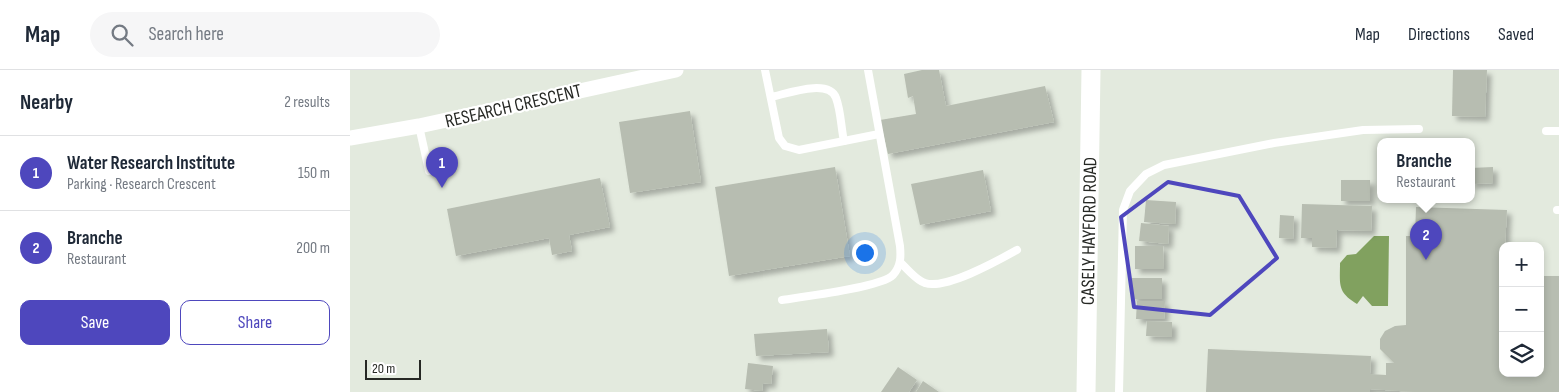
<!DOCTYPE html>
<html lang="en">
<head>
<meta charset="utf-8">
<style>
	body { margin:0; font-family:"Sofia Sans Condensed",sans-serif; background:#f6f6f7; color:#1f2937 }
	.controls { position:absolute; right:15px; bottom:15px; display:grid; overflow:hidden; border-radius:10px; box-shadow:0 2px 8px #0003 }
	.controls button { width:45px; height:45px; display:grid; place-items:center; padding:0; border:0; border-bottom:1px solid #e0e1e3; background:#fff; color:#1f2937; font:25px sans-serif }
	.scale { position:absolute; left:15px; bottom:12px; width:56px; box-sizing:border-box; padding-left:5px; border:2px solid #262824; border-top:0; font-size:14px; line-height:18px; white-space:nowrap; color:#262824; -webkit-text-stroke:4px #fff; paint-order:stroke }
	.you { position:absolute; left:514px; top:182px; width:18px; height:18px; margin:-12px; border:4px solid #fff; border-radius:50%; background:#1a73e8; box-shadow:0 0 0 8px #1a73e833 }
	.badge { display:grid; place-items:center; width:32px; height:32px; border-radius:50%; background:#4e47bd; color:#fff; font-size:16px; font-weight:700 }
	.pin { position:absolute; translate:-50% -41px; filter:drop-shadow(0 1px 2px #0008) }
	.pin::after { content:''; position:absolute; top:26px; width:18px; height:15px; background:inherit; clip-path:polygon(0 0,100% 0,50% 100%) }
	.popup { position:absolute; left:1027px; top:68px; width:98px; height:65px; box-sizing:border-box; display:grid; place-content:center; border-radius:10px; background:#fff; filter:drop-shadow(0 1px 4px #0005); font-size:16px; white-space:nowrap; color:#747a83 }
	.popup b { font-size:19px; color:#1f2937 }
	.popup::after { content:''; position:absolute; left:50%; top:100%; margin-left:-10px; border:10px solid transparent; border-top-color:#fff }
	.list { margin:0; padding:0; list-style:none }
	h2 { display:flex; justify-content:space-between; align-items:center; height:65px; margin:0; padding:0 20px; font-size:21px }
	h2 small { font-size:16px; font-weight:400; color:#747a83 }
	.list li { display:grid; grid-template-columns:32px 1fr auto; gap:15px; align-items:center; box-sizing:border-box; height:75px; padding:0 20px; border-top:1px solid #e0e1e3 }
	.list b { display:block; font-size:19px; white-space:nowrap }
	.list p { margin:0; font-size:16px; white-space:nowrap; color:#747a83 }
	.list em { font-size:16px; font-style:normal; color:#747a83 }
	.actions { display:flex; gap:10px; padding:15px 20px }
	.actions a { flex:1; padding:11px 0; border:1px solid #4e47bd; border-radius:10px; text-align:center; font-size:18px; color:#4e47bd }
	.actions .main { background:#4e47bd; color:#fff }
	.icon { flex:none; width:28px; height:28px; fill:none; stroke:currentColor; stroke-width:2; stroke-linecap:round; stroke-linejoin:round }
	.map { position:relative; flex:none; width:1209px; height:322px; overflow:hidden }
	header { display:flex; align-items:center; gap:30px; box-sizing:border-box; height:70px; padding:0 25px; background:#fff; border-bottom:1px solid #e0e1e3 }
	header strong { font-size:24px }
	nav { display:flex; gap:28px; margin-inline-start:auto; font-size:18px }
	.search { width:350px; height:45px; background:#f6f6f7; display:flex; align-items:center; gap:12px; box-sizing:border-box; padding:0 18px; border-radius:28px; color:#747a83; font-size:19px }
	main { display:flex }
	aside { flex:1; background:#fff }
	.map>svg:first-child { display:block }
	.water { fill:#81a15f }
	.building { fill:#b7bdb1; filter:url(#shadow) }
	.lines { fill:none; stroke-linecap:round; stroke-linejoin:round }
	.service { stroke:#fff; stroke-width:8 }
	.minor { stroke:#fff; stroke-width:15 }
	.tertiary { stroke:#fff; stroke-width:19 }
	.marked { fill:none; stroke:#4e47bd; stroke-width:4; stroke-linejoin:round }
	.labels { text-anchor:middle; stroke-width:4.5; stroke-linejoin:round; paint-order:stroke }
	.street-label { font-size:19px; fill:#262824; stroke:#fff }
</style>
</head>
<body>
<header>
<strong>Map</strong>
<div class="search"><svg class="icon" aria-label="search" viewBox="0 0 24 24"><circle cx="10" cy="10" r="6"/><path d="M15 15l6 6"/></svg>Search here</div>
<nav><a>Map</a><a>Directions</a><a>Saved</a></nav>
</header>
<main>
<aside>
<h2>Nearby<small>2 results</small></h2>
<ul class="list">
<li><span class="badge">1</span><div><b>Water Research Institute</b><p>Parking · Research Crescent</p></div><em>150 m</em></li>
<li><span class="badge">2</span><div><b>Branche</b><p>Restaurant</p></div><em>200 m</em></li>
</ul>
<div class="actions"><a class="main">Save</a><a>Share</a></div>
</aside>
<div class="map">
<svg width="1209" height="322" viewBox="0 0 1209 322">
	<defs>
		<filter id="shadow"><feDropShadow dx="4.5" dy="4.5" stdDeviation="2.5" flood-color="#0004"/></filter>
	</defs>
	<rect width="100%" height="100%" fill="#e3eade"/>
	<path class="water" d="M1024,166H1039L1038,236H1022L1013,226L1007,234C987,222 990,215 990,193L997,185L1006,184Z"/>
	<g class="building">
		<polygon points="572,0 589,0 596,36 695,16 704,52 538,84 530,50 566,44 563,26 558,28 554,4"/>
		<polygon points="1103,0 1137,0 1135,47 1102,46"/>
		<polygon points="340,41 351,112 280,123 269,52"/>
		<polygon points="485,97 500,186 379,206 365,117"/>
		<polygon points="1143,97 1143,113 1121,114 1121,98"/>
		<polygon points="633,100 641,141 570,155 561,114"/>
		<polygon points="250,108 260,157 219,165 222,181 202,185 199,168 106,186 97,139"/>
		<rect x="991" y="110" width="29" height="21"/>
		<polygon points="796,130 826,132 825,154 794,152"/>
		<polygon points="952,134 1022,136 1021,161 987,160 986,178 962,177 962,168 951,168"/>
		<polygon points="1066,137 1157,140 1155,176 1153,176 1153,303 1190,303 1190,206 1209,206 1209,322 1064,322 1020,319 1020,322 856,322 858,279 1021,286 1020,304 1036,305 1036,293 1044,293 1030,279 1030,269 1035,261 1045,256 1056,255 1056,166 1065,166"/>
		<polygon points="930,145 944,146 943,169 929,168"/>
		<polygon points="791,153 819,156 818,174 789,171"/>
		<polygon points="785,176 813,176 814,199 785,199"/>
		<rect x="782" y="208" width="30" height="21"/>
		<polygon points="787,231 815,231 814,249 786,249"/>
		<polygon points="797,251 822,252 822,267 796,266"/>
		<polygon points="477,259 479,282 406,286 404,264"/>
		<polygon points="398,293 423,296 421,314 413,313 412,321 395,319"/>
		<polygon points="548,297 567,310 559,322 531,322"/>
		<polygon points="573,311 589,322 566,322"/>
	</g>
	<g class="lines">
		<g class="service">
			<polyline points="415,0 429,68 435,76 449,80 529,64"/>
			<path d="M421,27C436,24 479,8 486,28C491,41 491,58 494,71"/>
			<polyline points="69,56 79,101"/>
			<polyline points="1196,61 1209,61"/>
			<polyline points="1207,140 1209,140"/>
			<path d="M551,193C557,199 567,211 575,213C596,220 649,190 667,180"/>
			<path d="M432,230C452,227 532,217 543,205C551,196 551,187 550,176L518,0"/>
			<polyline points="769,322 773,140 780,121 796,104 814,95 924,73 1013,60 1069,59"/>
		</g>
		<polyline class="minor" points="0,68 69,56 326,0"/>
		<polyline class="tertiary" points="736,322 741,0"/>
	</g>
	<path class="marked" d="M818,112L889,126L927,188L860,245L784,237L771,147Z"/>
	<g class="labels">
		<g class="street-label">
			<text transform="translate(163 35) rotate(-13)" y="7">RESEARCH CRESCENT</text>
			<text transform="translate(738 161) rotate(-89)" y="7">CASELY HAYFORD ROAD</text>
		</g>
	</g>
</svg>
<div class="controls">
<button>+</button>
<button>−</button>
<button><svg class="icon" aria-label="layers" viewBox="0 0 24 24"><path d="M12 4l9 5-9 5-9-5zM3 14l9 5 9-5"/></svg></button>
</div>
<div class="scale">20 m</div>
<div class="you"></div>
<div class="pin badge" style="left:92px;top:118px">1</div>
<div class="pin badge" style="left:1076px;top:190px">2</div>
<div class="popup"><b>Branche</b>Restaurant</div>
</div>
</main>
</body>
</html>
